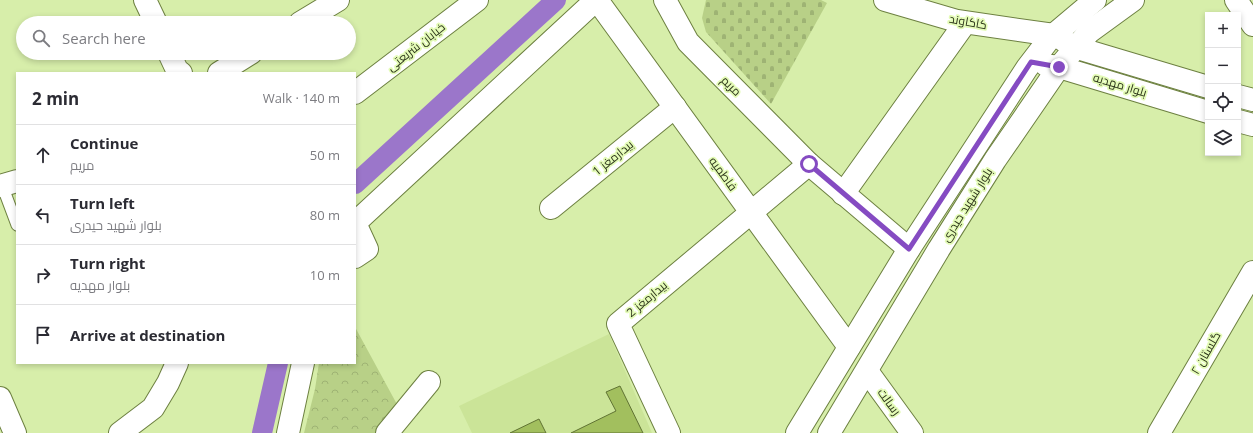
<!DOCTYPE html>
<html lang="en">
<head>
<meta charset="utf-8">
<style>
	body { margin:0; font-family:"Open Sans",Cairo,sans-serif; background:#f7f7f7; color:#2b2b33 }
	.controls { position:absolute; right:12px; top:12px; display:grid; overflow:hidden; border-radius:0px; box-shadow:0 2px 6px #0003 }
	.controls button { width:36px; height:36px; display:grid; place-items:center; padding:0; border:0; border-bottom:1px solid #e1e1e2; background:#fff; color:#2b2b33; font:20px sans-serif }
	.stop { position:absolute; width:12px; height:12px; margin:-9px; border:3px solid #854bc2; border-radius:50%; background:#fff }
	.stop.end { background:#854bc2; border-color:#fff; box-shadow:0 1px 4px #0008 }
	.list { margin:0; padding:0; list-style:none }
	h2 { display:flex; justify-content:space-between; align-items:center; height:52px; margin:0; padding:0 16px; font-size:17px }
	h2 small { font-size:13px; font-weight:400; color:#7c7c81 }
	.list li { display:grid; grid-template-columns:26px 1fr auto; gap:12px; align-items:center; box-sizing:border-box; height:60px; padding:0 16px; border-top:1px solid #e1e1e2 }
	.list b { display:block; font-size:15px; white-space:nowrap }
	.list p { margin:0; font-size:13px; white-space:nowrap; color:#7c7c81 }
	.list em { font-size:13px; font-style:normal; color:#7c7c81 }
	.icon { flex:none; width:22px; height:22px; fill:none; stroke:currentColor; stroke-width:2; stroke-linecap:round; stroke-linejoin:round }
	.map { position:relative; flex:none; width:1253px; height:433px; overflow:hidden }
	.search { position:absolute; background:#fff; box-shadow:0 2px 6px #0003; left:16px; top:16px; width:340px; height:44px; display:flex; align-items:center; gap:10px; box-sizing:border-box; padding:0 14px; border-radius:22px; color:#7c7c81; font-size:15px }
	.panel { position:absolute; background:#fff; box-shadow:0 2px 6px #0003; left:16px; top:72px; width:340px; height:292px; border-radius:0px }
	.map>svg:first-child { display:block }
	.built { fill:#cbe498 }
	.cemetery { fill:url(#cemetery-stones) }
	.park { fill:url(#park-crowns) }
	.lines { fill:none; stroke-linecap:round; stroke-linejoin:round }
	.canal { stroke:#9b76ca; stroke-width:20 }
	.building { fill:#a2bf5e; stroke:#607333 }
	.service-casing { stroke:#6d8041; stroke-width:13 }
	.minor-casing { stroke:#6d8041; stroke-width:24 }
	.tertiary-casing { stroke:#6d8041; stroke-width:24 }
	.secondary-casing { stroke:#6d8041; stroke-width:24 }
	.service { stroke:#fff; stroke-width:11 }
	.minor { stroke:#fff; stroke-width:22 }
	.tertiary { stroke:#fff; stroke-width:22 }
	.secondary { stroke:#fff; stroke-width:22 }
	.route { stroke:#854bc2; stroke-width:5 }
	.labels { text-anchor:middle; stroke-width:3.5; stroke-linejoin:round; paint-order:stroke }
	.street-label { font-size:12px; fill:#2c351a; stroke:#e4fbb7 }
</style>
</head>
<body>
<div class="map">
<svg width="1253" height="433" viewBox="0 0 1253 433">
	<defs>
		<pattern id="cemetery-stones" width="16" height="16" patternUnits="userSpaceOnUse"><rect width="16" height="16" fill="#b8d087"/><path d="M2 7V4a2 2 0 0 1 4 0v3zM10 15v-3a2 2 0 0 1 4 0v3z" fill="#9eb374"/></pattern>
		<pattern id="park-crowns" width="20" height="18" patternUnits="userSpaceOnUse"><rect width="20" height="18" fill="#b8d087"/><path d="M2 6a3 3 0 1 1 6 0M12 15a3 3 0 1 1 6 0" fill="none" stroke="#9eb374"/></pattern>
	</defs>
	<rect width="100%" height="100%" fill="#d7eeaa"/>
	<polygon class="built" points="609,334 652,433 472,433 459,406"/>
	<polygon class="cemetery" points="706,0 821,0 827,3 771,104 706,32 702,18"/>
	<polygon class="park" points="355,327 405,419 393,433 304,433 315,389 319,363 355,363"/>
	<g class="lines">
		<g class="canal">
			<polyline points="355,184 556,0"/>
			<polyline points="262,433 278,363"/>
		</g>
	</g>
	<g class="building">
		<polygon points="620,386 643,433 571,433 616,411 606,392"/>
		<polygon points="539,419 546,433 510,433"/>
	</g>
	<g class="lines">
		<defs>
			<polyline id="service" points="2,185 17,225"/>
			<g id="minor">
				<polyline points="145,0 156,23"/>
				<polyline points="665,0 688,42 809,164 909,249"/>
				<polyline points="885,0 957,21 1054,35"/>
				<polyline points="1236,0 1253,25"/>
				<polyline points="300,23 338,0"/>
				<polyline points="169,53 177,70 181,73"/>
				<polyline points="219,73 251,53"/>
				<polyline points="0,186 17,181"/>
				<polyline points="843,194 965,23"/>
				<polyline points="551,208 675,107"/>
				<polyline points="355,223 596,0"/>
				<polyline points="355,223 367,249 355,257"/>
				<polyline points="0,398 15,433"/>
				<polyline points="288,433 303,363"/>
				<polyline points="387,433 429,382"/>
				<polyline points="669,433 618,324 809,164"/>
				<polyline points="1159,433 1253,272"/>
			</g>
			<g id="tertiary">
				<polyline points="597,0 849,347"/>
				<polyline points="355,93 477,0"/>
				<polyline points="867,371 912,433"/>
				<polyline points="120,433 153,408 168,383 177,363"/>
			</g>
			<g id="secondary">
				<polyline points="1063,40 1074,47 1208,87"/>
				<polyline points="1046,65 1059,67 1208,112"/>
				<polyline points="1238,96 1253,100"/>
				<polyline points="1238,121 1253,125"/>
				<polyline points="797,433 909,249 1027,68 1050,38 1095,0"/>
				<polyline points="829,433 939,249 995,160 1059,67 1089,32 1133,0"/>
			</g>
		</defs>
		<use href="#service" class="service-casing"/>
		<use href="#minor" class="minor-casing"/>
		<use href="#tertiary" class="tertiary-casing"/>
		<use href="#secondary" class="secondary-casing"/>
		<use href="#service" class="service"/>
		<use href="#minor" class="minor"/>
		<use href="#tertiary" class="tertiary"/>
		<use href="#secondary" class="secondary"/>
	</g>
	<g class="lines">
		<polyline class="route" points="809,164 909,249 1031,62 1059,67"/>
	</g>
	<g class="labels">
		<g class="street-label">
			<text transform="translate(968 22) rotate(10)" y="4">کاکاوند</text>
			<text transform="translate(416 47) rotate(-38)" y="4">خیابان شریعتی</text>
			<text transform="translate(1120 85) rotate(17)" y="4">بلوار مهدیه</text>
			<text transform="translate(731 86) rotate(45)" y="4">مریم</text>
			<text transform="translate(613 158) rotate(-39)" y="4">بیدارمغز 1</text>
			<text transform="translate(723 174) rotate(54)" y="4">فاطمیه</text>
			<text transform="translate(967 205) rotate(-58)" y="4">بلوار شهید حیدری</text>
			<text transform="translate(647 299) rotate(-40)" y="4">بیدارمغز 2</text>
			<text transform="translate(1206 353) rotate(-60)" y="4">گلستان ۲</text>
			<text transform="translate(889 402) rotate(54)" y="4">رسالت</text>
		</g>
	</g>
</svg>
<div class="controls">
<button>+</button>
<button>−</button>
<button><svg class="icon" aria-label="locate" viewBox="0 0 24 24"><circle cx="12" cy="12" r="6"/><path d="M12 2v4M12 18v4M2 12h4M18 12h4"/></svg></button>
<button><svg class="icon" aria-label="layers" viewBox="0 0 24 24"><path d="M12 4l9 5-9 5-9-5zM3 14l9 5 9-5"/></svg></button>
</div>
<div class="stop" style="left:809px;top:164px"></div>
<div class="stop end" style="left:1059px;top:67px"></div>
<div class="search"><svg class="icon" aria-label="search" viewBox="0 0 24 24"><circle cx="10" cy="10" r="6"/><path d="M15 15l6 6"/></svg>Search here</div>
<section class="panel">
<h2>2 min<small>Walk · 140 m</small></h2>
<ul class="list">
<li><svg class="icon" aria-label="ahead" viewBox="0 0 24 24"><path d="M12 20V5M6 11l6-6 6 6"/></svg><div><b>Continue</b><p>مریم</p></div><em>50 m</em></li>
<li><svg class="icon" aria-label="left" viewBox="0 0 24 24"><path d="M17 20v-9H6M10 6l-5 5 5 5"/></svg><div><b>Turn left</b><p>بلوار شهید حیدری</p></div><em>80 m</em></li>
<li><svg class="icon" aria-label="right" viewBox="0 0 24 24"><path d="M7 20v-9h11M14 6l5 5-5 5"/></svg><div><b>Turn right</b><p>بلوار مهدیه</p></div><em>10 m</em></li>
<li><svg class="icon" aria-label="arrive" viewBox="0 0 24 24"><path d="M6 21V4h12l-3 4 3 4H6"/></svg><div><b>Arrive at destination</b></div></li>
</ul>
</section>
</div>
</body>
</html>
